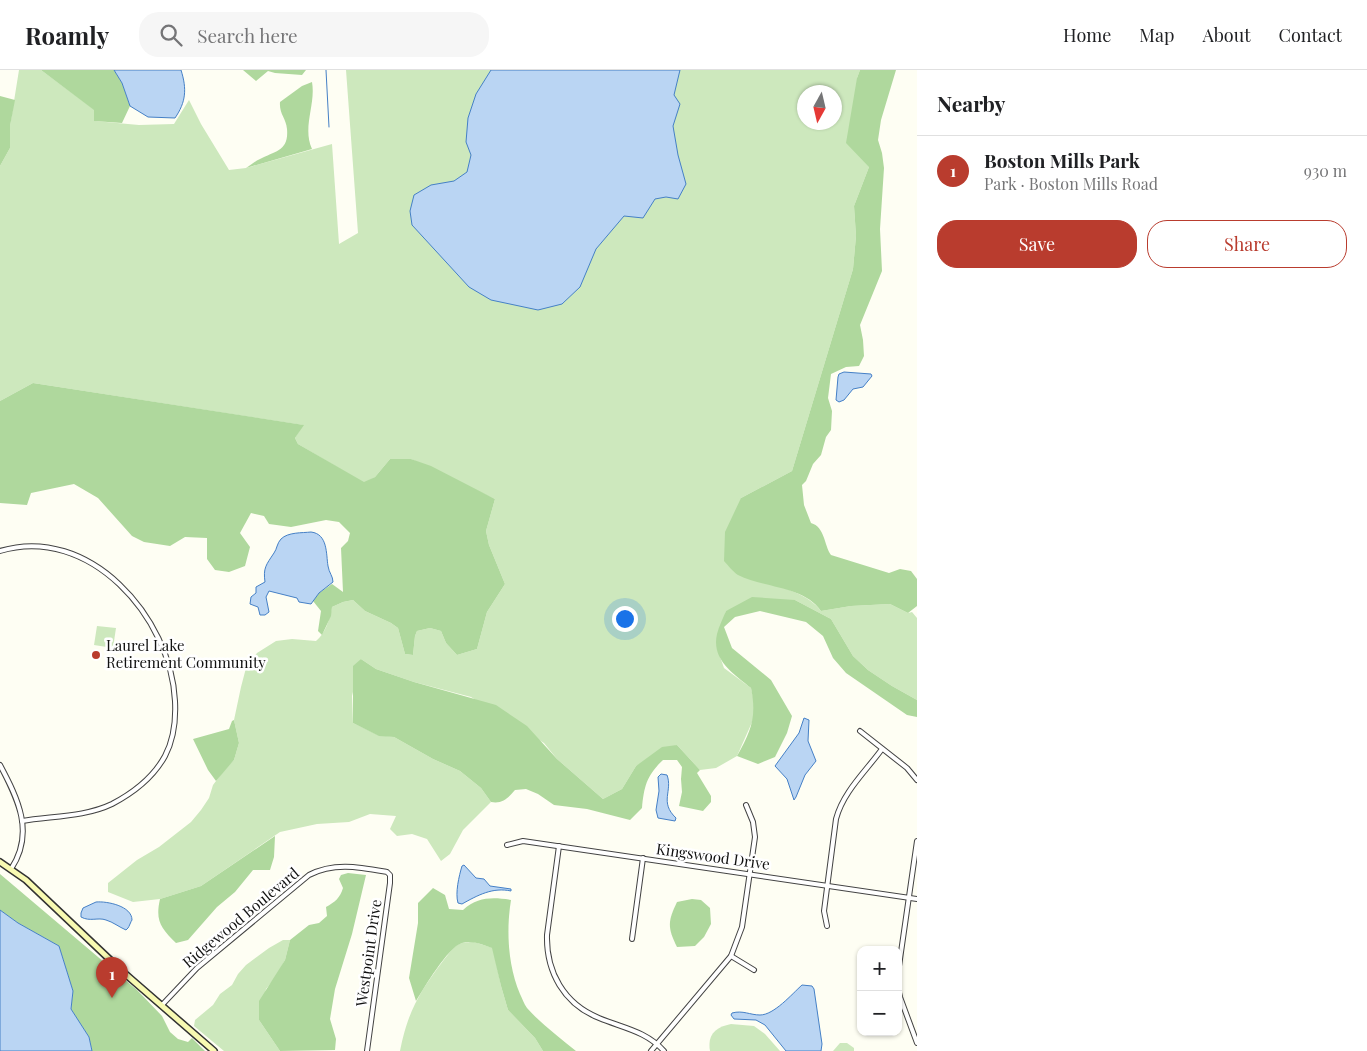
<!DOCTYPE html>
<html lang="en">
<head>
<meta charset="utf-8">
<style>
	body { margin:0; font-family:"Playfair Display",serif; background:#f6f6f6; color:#202124 }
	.controls { position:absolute; right:15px; bottom:15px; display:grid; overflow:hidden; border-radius:10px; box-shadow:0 1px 4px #0004 }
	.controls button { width:45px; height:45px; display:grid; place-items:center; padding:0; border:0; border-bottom:1px solid #e0e0e0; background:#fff; color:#202124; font:25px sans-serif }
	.compass { position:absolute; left:797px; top:15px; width:45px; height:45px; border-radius:50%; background:#fff; box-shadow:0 1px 4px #0004; rotate:188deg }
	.you { position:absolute; left:624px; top:548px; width:18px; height:18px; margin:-12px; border:4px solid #fff; border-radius:50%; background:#1a73e8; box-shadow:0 0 0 8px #1a73e833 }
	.badge { display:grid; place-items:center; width:32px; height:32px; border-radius:50%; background:#b93c2e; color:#fff; font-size:16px; font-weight:700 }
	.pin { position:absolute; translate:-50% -41px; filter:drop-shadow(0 1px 2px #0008) }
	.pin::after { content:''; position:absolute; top:26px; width:18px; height:15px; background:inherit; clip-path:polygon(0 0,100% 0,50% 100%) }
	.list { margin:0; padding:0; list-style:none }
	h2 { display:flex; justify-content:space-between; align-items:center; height:65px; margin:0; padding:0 20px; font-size:21px }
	h2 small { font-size:16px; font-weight:400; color:#757577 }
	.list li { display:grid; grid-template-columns:32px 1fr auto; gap:15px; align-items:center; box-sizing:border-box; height:70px; padding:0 20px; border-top:1px solid #e0e0e0 }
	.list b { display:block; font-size:19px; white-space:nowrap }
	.list p { margin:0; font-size:16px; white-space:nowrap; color:#757577 }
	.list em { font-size:16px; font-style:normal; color:#757577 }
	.actions { display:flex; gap:10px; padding:15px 20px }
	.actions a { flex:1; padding:11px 0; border:1px solid #b93c2e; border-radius:20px; text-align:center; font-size:18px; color:#b93c2e }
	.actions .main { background:#b93c2e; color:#fff }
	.icon { flex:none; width:28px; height:28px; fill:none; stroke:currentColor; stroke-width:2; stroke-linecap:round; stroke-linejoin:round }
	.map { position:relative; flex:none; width:917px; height:981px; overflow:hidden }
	header { display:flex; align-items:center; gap:30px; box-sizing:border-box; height:70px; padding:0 25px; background:#fff; border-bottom:1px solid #e0e0e0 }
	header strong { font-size:24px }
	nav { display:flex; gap:28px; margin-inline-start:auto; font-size:18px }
	.search { width:350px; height:45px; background:#f6f6f6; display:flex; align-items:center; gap:12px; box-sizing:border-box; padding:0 18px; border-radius:20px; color:#757577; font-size:19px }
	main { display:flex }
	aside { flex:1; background:#fff }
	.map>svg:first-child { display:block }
	.green { fill:#cde8bd; fill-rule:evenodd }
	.forest { fill:#afd89d }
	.water { fill:#bad5f3; stroke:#4580c6 }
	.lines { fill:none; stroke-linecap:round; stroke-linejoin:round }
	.stream { stroke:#4580c6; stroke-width:1 }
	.street-casing { stroke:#434343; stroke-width:6 }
	.secondary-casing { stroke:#323232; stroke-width:8 }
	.street { stroke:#fff; stroke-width:4 }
	.secondary { stroke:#f8fab2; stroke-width:5 }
	.poi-dot { fill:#b93c2e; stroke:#fff; stroke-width:2 }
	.labels { text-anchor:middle; stroke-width:5; stroke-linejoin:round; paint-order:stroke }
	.poi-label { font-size:15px; fill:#101010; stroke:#fff; text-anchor:start }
	.street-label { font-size:15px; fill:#101010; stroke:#fff }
</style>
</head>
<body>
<header>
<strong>Roamly</strong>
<div class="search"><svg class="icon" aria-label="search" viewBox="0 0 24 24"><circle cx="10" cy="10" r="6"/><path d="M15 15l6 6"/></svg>Search here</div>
<nav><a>Home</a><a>Map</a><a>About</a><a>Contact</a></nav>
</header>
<main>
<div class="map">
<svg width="917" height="981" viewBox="0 0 917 981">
	<rect width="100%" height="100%" fill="#fefef3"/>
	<g class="green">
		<path d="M19,0H41L95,40V51L139,55L174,54L189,30L201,54L229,100L246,98L332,74L339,174L358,163L346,0H860L857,8L869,97L854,136L856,166L853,199L792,401L741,428L738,504C762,512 806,520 821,541L851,536L890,534L908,543L912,542L917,548V630L892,616L868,600L853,586L831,549L795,530L726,541L717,578L724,598L751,618L755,636L753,650L737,686L716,698L700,700L677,675L636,696L622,719L603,729L557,689L544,673L471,627L414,612L376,599L361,589L352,626L353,653L378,665L394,667L433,689L460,701L481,718L491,732L463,760L450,784L441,791L427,769L412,764L397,766L390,759L396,746L370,744L349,752L317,754L280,762L201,816L160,829L133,832L108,822V813L137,790L159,777L191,752L201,740L209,728L213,715L222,703L234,690L239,673L234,650L241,617L246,598L257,583L276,571L292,569L316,571C325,564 330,549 332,537L343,532L353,530L365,541L391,553L398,558L405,584L413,585L415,566L417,561L430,558L441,561L446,573L457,585L477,579L487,542L505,514L489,475L486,461L495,429L411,389H390L375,407L364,413L298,374L295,368L303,355L33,313L0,331V96L10,78V56ZM804,22H834V52H804Z"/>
		<polygon points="97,556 116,558 113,578 94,575"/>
		<polygon points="283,870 290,870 285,890 275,908 266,919 259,950 280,981 224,981 194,956 195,950 213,935 220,924 232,915 238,904 246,895 269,878"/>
		<path d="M474,872L493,878L501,916L508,940L535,968L543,981H400C408,941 419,923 443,891C448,885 454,875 462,873C466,872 470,872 474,872Z"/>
		<path d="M731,954L754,956L765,964L780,981H710C707,964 716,957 731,954Z"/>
		<polygon points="840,973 847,973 854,978 854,981 833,981"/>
	</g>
	<g class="forest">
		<polygon points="41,0 114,0 122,13 130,36 122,53 94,51 94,40"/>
		<polygon points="243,0 306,0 302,5 275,3 268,1 256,11"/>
		<path d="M860,0H896L881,50L878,70L882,83L884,98L880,159L882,201L860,255L863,270L864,286L859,296L846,297L831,304L828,328L832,341L831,360L826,367L821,385L813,394L806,411L802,415L804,435L811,453C825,457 824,475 831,485L889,503L900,499L911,501L917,509V536L908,543L890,534L851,536L821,541C804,516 764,518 738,505C733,502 728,495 724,491L725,462L741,428L792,401L853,199L856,166L854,136L869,97L846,73L857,8Z"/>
		<path d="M312,12C316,35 302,57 312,79L246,98C251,95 255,91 260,89C275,81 289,81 287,59C286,48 279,44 280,32L302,16Z"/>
		<polygon points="0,26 15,30 10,56 10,78 0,96"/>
		<polygon points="33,313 304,355 295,368 298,374 364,412 375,407 390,389 411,389 431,396 495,429 486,461 489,475 505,514 487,542 477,579 457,585 446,573 441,561 430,558 417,561 415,566 413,585 405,584 398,558 391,553 365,541 353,530 343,532 332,537 331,546 322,565 318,561 321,541 313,531 319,523 332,514 343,522 341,478 348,471 350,463 339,452 326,450 291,457 269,454 264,446 251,443 240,463 250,477 245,496 229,502 215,500 207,489 207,468 185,467 170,476 144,472 132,466 98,428 74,414 31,423 27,435 0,433 0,331"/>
		<path d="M752,527L795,530L831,549L853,586L868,600L892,616L917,630V647L907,645L846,603L833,588L823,566L806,552L760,541L735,547L724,557L732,578L771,610L792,646L787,663L775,687L758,694L737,686C751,661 757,647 751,618C734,604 711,590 717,564C719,556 723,548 726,541Z"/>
		<path d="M361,589L376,599L414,612L496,635L527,656L557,689L603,729L622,719L636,696L662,677L677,675L700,700L697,703L711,726V732L703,741L679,736L682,722L681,709L682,697L677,690H663C647,705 644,716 642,738L630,750L587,739L554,735L538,724L526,719L515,720C508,728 503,734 491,732L481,718L460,701L433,689L394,667L379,666L353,653V596Z"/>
		<polygon points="234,650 239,673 234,690 216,711 208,700 193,669 229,659 232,651"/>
		<path d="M275,766L274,787L270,800H253L235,822L217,837L188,870L176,873C161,858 155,851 160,829L201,816Z"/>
		<path d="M348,803L366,805L352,864L335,919L330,949L336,969L335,980L280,981L259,950V931L285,890L290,870L309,855L319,853L327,846L326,837C335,832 340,828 343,818L339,809L341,805Z"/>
		<polygon points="0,804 137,920 162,946 170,962 178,969 188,972 192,968 205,981 92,981 89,967 71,939 73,921 59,876 18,853 0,840"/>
		<path d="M433,818L445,825L449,839L463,840C478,827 492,827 511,830C506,861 508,895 520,924C522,928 524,934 527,938C541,954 559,967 576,981H543L535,968L508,940L501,916L492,878C483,875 472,870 462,873C448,877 424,918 416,931L409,908L418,853V833Z"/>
		<path d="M692,829L701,830L710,838L711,854L704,867L695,876L677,877C667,857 668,851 677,832Z"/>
	</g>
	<g class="water">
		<path d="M114,0H181C187,19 186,32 175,48L148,47L130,36L122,13Z"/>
		<polygon points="491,0 680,0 674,25 680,34 673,56 678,85 686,114 678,129 666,127 655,129 643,148 624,146 596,179 580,217 562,234 538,240 491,230 469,217 412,155 410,141 414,125 431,115 454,111 467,102 471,85 466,72 468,48 476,24"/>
		<polygon points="844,302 871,304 872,306 863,317 853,319 844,330 839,332 836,330 838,307 839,304"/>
		<path d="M311,462C328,464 326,484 328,496C329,503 333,506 333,512L319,523L311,534L299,532L297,528L269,521L266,527L269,542L265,545H260L258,537L250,534L251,527L256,523V517L265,512C263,498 266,495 274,483C277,479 277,473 281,469C288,462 302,463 311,462Z"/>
		<polygon points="804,648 809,650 808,671 816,691 805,705 796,727 794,730 787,709 775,696 799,663"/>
		<path d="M661,704L667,705C673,721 659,732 676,748L675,751L658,748L656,740L659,721L658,707Z"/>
		<path d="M464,795L476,808L484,809L490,816L511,819V821C493,817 478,825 462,834L458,833C455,823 459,806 462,796Z"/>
		<path d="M96,832C107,831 132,836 132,850C131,851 129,857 128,858L126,860C119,857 113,852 106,850C98,847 90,852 81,847V843L83,838Z"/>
		<polygon points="0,840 18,853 59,876 73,921 71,939 89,967 92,981 0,981"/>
		<path d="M802,915L812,916L814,919L822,974L821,981H786L765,955L756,950L734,949L731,945L732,943C743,940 750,945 760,945C774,945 792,924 802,915Z"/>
	</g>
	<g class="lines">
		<polyline class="stream" points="326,0 329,57"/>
		<defs>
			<g id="street">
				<path d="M0,481C89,454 171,547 175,631C176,650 174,669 165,686C153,708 133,723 112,734C85,747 52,746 22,751"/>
				<polyline points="860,661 907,698 917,710"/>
				<path d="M0,695C18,729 35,763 11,799"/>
				<polyline points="507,775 523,771 917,829"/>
				<path d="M559,776L547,865C546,902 564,934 599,948C623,958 646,961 664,981"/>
				<path d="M827,856L824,841L836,749C843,722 866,701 882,679"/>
				<polyline points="632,869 643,788"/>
				<polyline points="731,886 754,900"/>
				<polyline points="898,903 917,771"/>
				<polyline points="898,918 900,927 917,973"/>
				<path d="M162,935L197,898L309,805C334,792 359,797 387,802L390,805V813L367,981"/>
				<polyline points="651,981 731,886 742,857 755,767 753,752 746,735"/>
			</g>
			<polyline id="secondary" points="0,792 26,810 123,902 214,981"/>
		</defs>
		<use href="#street" class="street-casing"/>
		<use href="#secondary" class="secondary-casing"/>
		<use href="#street" class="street"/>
		<use href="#secondary" class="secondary"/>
	</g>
	<circle class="poi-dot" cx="96" cy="585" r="5"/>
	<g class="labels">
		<g class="poi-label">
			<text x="106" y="581">Laurel Lake<tspan x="106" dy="17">Retirement Community</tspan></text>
		</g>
		<g class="street-label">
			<text transform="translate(713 787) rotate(8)" y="5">Kingswood Drive</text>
			<text transform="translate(241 848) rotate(-40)" y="5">Ridgewood Boulevard</text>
			<text transform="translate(369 883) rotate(-82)" y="5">Westpoint Drive</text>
		</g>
	</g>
</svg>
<div class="controls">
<button>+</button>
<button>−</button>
</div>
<svg class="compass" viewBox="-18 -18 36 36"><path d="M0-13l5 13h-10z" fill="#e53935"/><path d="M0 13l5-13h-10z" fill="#757577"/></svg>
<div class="you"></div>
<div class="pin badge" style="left:112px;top:928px">1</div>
</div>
<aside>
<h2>Nearby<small></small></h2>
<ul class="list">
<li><span class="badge">1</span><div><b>Boston Mills Park</b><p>Park · Boston Mills Road</p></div><em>930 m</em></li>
</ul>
<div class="actions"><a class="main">Save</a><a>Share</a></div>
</aside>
</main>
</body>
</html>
